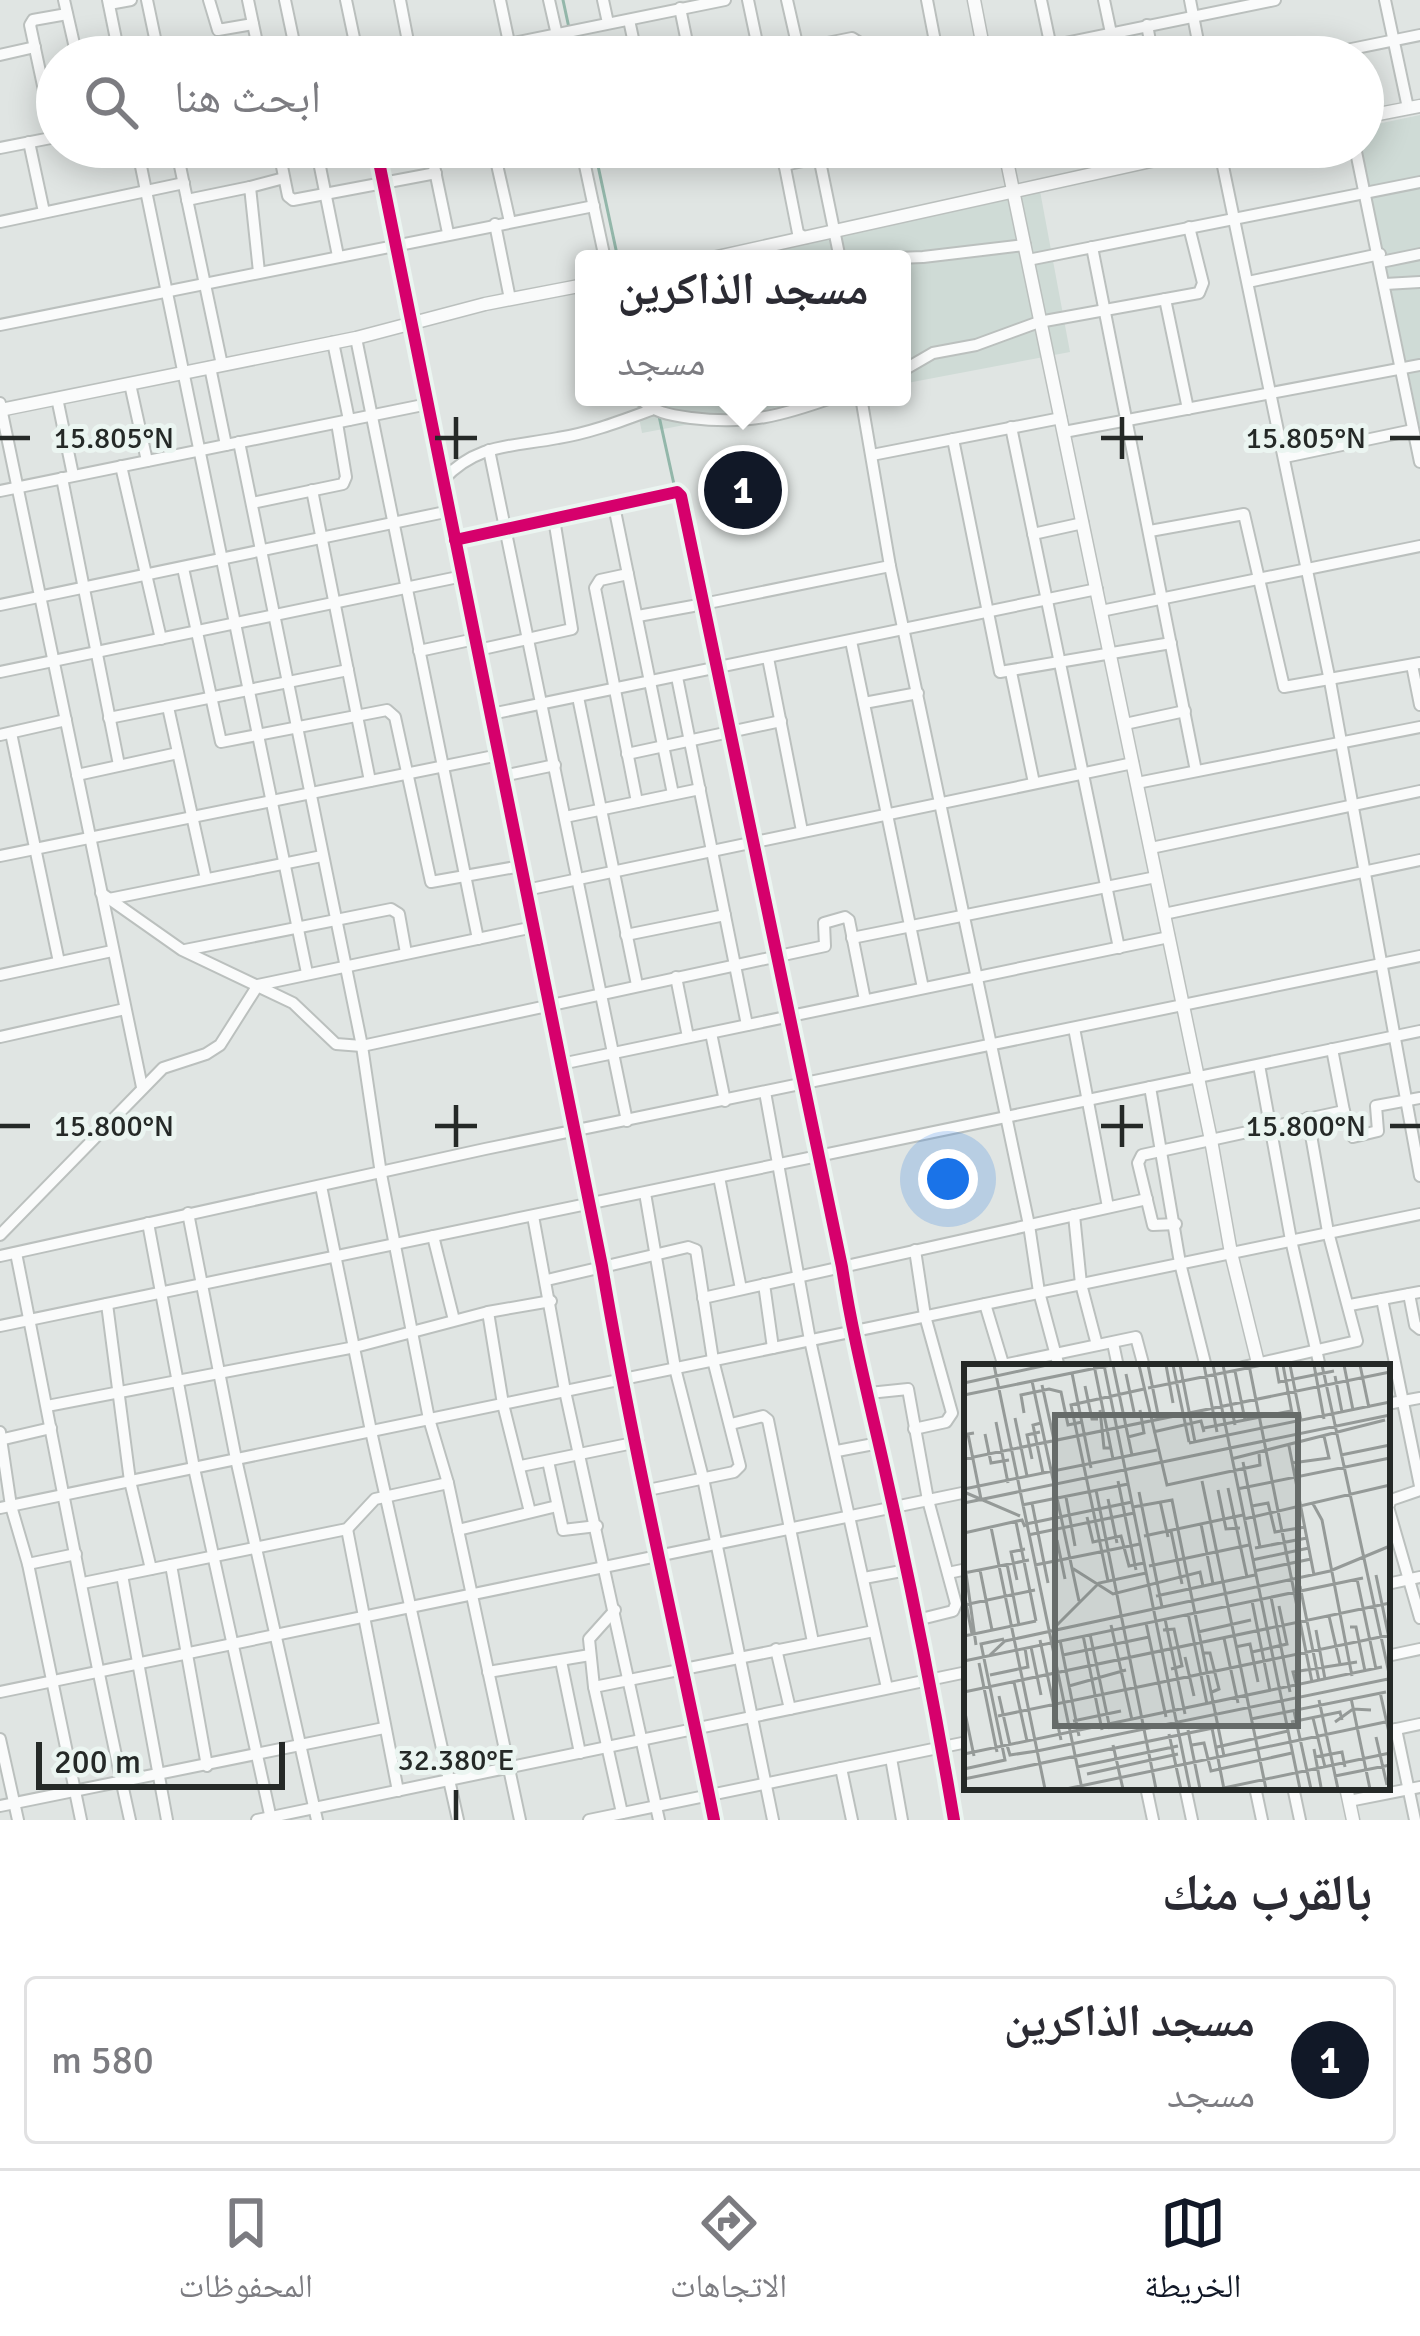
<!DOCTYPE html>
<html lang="ar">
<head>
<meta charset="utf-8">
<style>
	body { margin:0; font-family:Signika,"Noto Naskh Arabic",sans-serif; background:#f7f7f7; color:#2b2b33; direction:rtl }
	.scale { position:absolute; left:36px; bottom:30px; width:249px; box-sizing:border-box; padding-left:12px; border:6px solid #252927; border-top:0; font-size:33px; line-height:42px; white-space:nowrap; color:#252927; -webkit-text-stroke:9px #ebf5f1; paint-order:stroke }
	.you { position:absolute; left:948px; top:1179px; width:42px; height:42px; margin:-30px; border:9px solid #fff; border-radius:50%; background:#1a73e8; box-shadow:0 0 0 18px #1a73e833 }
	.badge { display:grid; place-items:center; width:78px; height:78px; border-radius:50%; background:#111827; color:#fff; font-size:39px; font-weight:700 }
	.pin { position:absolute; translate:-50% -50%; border:6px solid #fff; box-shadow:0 3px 12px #0006 }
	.popup { position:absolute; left:575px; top:250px; width:336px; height:156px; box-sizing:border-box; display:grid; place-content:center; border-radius:12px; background:#fff; filter:drop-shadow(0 3px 9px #0005); font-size:39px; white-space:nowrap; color:#7c7c81 }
	.popup b { font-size:45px; color:#2b2b33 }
	.popup::after { content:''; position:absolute; left:50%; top:100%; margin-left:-24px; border:24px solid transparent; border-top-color:#fff }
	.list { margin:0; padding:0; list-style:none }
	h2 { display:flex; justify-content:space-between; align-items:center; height:156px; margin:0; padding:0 48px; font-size:51px }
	h2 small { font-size:39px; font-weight:400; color:#7c7c81 }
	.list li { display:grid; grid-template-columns:78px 1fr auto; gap:36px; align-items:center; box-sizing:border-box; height:168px; margin:0 24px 24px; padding:0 24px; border:3px solid #e1e1e2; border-radius:12px }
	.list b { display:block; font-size:45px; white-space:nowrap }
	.list p { margin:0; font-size:39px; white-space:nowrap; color:#7c7c81 }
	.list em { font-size:39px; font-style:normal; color:#7c7c81 }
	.icon { flex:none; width:66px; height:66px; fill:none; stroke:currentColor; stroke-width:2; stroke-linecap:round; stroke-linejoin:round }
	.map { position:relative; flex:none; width:1420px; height:1820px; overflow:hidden; direction:ltr }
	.search { position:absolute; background:#fff; box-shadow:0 6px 30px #0003; left:36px; right:36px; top:36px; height:132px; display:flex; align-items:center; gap:30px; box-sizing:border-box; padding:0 42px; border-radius:66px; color:#7c7c81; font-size:45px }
	.sheet { height:348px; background:#fff }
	nav { display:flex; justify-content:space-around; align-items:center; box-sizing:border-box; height:168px; border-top:3px solid #e1e1e2; background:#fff; font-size:33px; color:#7c7c81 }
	nav a { display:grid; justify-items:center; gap:6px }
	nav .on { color:#111827 }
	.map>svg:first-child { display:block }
	.built { fill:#cfdbd6 }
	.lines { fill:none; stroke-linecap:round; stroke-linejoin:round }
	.stream { stroke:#93b7aa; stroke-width:3 }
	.minor-casing { stroke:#bbc0be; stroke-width:14 }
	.tertiary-casing { stroke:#bbc0be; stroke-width:15 }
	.minor { stroke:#fafbfb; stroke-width:10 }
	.tertiary { stroke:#fafbfb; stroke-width:12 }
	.cycleway-casing { stroke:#ebf5f1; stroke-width:20 }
	.cycleway { stroke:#d6006c; stroke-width:12 }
	.ticks { fill:none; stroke:#252927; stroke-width:4.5 }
	.inset-road { fill:none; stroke:#959a98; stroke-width:3 }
	.view { fill:#666b69; fill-opacity:0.15; stroke:#666b69; stroke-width:6 }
	.inset-edge { fill:none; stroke:#252927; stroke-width:6 }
	.ticks-label { font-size:30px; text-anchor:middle; fill:#252927; stroke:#ebf5f1; stroke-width:10; stroke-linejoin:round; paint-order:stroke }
</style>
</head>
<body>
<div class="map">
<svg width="1420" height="1820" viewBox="0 0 1420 1820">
	<rect width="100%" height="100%" fill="#e0e5e3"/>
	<g class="built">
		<polygon points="1420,115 1420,428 1361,147 1363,127"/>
		<polygon points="1040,191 1070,352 902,384 902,259 681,259"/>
		<polygon points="635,397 832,397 642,433"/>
	</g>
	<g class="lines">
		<g class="stream">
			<polyline points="563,0 569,28"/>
			<polyline points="571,37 575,57"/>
			<polyline points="594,147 618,259"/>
			<polyline points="659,416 675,489"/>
		</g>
		<defs>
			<g id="minor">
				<polyline points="64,0 77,57"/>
				<polyline points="108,0 119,54"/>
				<polyline points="147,0 159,57"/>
				<polyline points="209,0 218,30 253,24"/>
				<polyline points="248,0 260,57"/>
				<polyline points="285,0 297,57"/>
				<polyline points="346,0 358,57"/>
				<polyline points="400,0 411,57"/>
				<polyline points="500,0 512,57"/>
				<polyline points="549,0 562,57"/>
				<polyline points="603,0 608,23"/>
				<polyline points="748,0 760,57"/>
				<polyline points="787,0 800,57"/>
				<polyline points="927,0 938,57"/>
				<polyline points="1041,0 1053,57"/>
				<polyline points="1104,0 1111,33"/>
				<polyline points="1190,0 1201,57"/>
				<polyline points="1385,0 1408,108"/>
				<polyline points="109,4 131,0"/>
				<polyline points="680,8 690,57"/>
				<polyline points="629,20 637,57"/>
				<polyline points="1147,25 1153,57"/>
				<polyline points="0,55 35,47"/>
				<polyline points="91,57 157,44"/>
				<polyline points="445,57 725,0"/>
				<polyline points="758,57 852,38 860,43 863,57"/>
				<polyline points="997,57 1275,0"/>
				<polyline points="1312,57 1420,35"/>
				<polyline points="54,137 30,25 33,20 67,14"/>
				<polyline points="29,142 44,212"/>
				<polyline points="137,147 307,973"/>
				<polyline points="176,147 222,365"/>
				<polyline points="278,147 288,196 293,200 436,173"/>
				<polyline points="316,147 338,256"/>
				<path d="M376,147L602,1266C633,1451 677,1635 714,1820"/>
				<polyline points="430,147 448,233"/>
				<polyline points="493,147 510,222"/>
				<polyline points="581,147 605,259"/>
				<polyline points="781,147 798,233 805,238"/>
				<polyline points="817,147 840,259"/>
				<polyline points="1219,147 1330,681 1420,1176"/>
				<polyline points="1355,147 1420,462"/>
				<polyline points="0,148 56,137"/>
				<polyline points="784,165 871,147"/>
				<polyline points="250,187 284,178"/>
				<polyline points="187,200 250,187 259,272"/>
				<polyline points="0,222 184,183"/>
				<polyline points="495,224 510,299"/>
				<polyline points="1092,247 1196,771"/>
				<polyline points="870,259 923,257 1025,245"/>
				<polyline points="1028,260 1420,182"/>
				<polyline points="1381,262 1420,254"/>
				<polyline points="1248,282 1380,254"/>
				<polyline points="1385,284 1420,282"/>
				<polyline points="1165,299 1188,409"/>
				<polyline points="0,325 594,206"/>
				<polyline points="356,338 478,939"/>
				<polyline points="333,342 349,420"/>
				<polyline points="210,367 226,445"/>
				<polyline points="902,371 933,353 976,345 1039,322 1199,293 1203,283 1189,227"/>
				<polyline points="130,384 147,461"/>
				<path d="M638,397C654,413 669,415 691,418C748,425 781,416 834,397"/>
				<polyline points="861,397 890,566 1029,1225 1039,1292 1059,1367"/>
				<polyline points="57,398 73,475"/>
				<polyline points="0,403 142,1087"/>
				<polyline points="1011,427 1119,948"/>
				<polyline points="1064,432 1420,365"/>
				<polyline points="953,439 1000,672 1171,643"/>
				<polyline points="239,442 362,1046 381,1174 429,1419 448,1483 520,1820"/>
				<polyline points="489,450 627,1121"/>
				<polyline points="872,455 1061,418"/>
				<polyline points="1285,457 1413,430"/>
				<polyline points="121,466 161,639"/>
				<polyline points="62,478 119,765"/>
				<path d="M443,480C477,443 512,447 558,438C590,433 621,421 651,410"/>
				<polyline points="312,490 370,781"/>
				<polyline points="0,491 428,404"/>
				<polyline points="252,503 343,484 346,477 337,423"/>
				<polyline points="614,506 673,794"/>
				<polyline points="1150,531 1244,514 1284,687 1420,663"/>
				<polyline points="1033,534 1083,523"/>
				<path d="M455,540L677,492L681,496L842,1267C853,1340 872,1411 888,1484C913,1595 935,1707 954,1820"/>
				<polyline points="183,568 221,742 387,710 395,717 431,882 521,866"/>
				<polyline points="628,574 600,580 595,588 637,802"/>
				<polyline points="703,604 890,566"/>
				<polyline points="0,605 450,511"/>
				<polyline points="1101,611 1420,546"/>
				<polyline points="638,616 693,606"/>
				<polyline points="851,641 923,988"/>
				<polyline points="478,650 572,629 554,519"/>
				<polyline points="419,651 475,639"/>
				<polyline points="768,658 802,831"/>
				<polyline points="1412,665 1420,705"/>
				<polyline points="0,672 463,576"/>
				<polyline points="1011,672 1034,783"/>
				<polyline points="677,677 747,1025"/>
				<polyline points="578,697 637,985"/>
				<polyline points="864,703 918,693"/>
				<polyline points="168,707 206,879"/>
				<polyline points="491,714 1097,589"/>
				<polyline points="109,718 348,670"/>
				<polyline points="1125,724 1185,711"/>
				<polyline points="11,733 59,962"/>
				<polyline points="0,735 66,720"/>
				<polyline points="627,754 781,721"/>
				<polyline points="77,775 178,753"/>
				<polyline points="503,776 555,765"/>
				<polyline points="1137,783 1420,727"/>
				<polyline points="565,817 700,789"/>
				<polyline points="1151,848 1420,791"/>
				<polyline points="0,856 499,755"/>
				<polyline points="526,890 1133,763"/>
				<polyline points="101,893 182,950 293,1003 336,1044 362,1046 825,946 824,923 845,917 849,920 865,1000"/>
				<polyline points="109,899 322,856"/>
				<polyline points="1164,914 1420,860"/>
				<polyline points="626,935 725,915"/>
				<polyline points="852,938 1156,877"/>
				<polyline points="185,950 391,909 399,914 406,953"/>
				<polyline points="0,975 112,951"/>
				<polyline points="676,977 688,1037"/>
				<polyline points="1074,1028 1108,1207"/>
				<polyline points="711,1033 725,1101"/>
				<polyline points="0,1037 125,1009"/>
				<polyline points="1332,1049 1344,1111 1353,1137 1378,1131 1376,1106 1420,1098"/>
				<polyline points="561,1064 1169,937"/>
				<polyline points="1259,1065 1291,1240 1320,1367"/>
				<polyline points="1150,1087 1180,1263 1206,1367"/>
				<polyline points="765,1092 810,1340 887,1688"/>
				<polyline points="719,1177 741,1289"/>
				<polyline points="321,1186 371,1431 458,1820"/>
				<polyline points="645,1193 675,1368 703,1478 773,1820"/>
				<polyline points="188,1213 236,1459 317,1820"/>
				<polyline points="1074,1215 1081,1284 1097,1345"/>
				<polyline points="533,1216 565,1391 659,1820"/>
				<polyline points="148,1223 194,1468 271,1819"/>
				<polyline points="1176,1224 1153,1225 1138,1163 1142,1155 1344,1111"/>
				<polyline points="0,1235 163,1068 206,1054 220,1045 258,985 534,927"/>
				<polyline points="433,1236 454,1320"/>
				<path d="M16,1253C54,1442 88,1632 130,1820"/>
				<polyline points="0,1256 485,1149 1420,956"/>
				<polyline points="547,1280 688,1247 696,1250 713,1360 740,1466 734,1472 648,1490"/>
				<polyline points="764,1284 773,1348"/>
				<polyline points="1409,1294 1415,1325 1420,1329"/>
				<polyline points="703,1298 1147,1199"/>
				<polyline points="1382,1299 1420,1486"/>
				<polyline points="107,1304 130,1481 151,1569"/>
				<polyline points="985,1304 1004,1367"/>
				<polyline points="1350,1305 1420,1292"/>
				<polyline points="488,1312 503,1404 530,1512"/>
				<polyline points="0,1326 1420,1031"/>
				<polyline points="1113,1343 1118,1367"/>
				<polyline points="1003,1365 1136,1337 1144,1367"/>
				<polyline points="1243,1367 1357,1341 1328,1232 1308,1118"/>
				<polyline points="869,1393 908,1389 928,1500 956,1604 953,1611 917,1620"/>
				<polyline points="1387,1404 1420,1398"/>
				<polyline points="47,1406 355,1347 488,1312 551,1301"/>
				<polyline points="731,1424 763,1416 768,1420 813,1642"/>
				<polyline points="914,1429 946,1422 952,1413 925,1316 915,1250"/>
				<polyline points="0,1432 11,1506 28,1564 81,1820"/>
				<polyline points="0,1440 51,1428"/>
				<polyline points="837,1451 879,1443"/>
				<polyline points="548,1461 563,1530 597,1526"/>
				<polyline points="521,1466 638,1442"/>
				<polyline points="1420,1490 1391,1500 1388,1507 1420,1618"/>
				<polyline points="0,1508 1420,1214"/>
				<polyline points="347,1529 398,1791"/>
				<polyline points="458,1530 557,1506"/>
				<polyline points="28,1564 76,1554"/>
				<polyline points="171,1565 207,1766"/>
				<polyline points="948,1573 967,1569"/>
				<polyline points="122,1575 167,1820"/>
				<polyline points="864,1578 907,1570"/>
				<polyline points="83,1583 347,1529 375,1499 448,1483"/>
				<polyline points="1387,1584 1420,1577"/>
				<polyline points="615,1610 589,1639 594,1687 622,1813"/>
				<polyline points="776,1649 790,1709"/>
				<polyline points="1387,1656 1420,1649"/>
				<polyline points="561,1661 580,1753"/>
				<polyline points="488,1672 590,1655"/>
				<polyline points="594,1687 874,1631"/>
				<polyline points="0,1692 967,1492"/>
				<polyline points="1396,1729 1415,1820"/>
				<polyline points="1387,1731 1420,1724"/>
				<polyline points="0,1739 18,1820"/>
				<polyline points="891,1758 902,1820"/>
				<polyline points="841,1768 852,1820"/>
				<polyline points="1146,1787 1153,1820"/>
				<polyline points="1185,1787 1192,1820"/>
				<polyline points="1255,1787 1262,1820"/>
				<polyline points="1293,1787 1300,1820"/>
				<polyline points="1349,1801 1420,1787"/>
				<polyline points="0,1806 384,1728"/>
				<polyline points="257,1820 967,1672"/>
				<polyline points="589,1820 967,1742"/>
			</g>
			<g id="tertiary">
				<polyline points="974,0 985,57"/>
				<polyline points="1363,117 1420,106"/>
				<polyline points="1004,147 1211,1140 1231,1253 1259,1367"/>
				<polyline points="708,259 1214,147"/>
				<polyline points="0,410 356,338 485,304 584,285"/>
				<polyline points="1346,1787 1353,1820"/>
			</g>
		</defs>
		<use href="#minor" class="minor-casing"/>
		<use href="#tertiary" class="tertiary-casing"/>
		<use href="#minor" class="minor"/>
		<use href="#tertiary" class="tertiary"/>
		<defs>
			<g id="cycleway">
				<path d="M376,147L602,1266C633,1451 677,1635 714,1820"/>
				<path d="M455,540L677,492L681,496L842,1267C853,1340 872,1411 888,1484C913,1595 935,1707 954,1820"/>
			</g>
		</defs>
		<use href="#cycleway" class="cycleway-casing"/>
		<use href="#cycleway" class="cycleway"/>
	</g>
	<path class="ticks" d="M456,417V459M1122,417V459M0,438H30M435,438H477M1101,438H1143M1390,438H1420M456,1105V1147M1122,1105V1147M0,1126H30M435,1126H477M1101,1126H1143M1390,1126H1420M456,1790V1820"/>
	<g transform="translate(964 1364)">
		<rect width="426" height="426" fill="#e0e5e3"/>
		<path class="inset-road" d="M30,1L118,425M130,1L149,95M140,1L226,425M149,1L168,91M175,1L203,121L296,101L295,90M184,1L195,55M202,1L209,39M209,1L225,78M216,1L231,78M240,1L253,68M249,1L336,425M259,1L271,61M285,1L348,318M312,1L315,18L370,7M319,1L328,49M326,1L337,56M350,1L360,55M358,1L426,314M380,1L389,46M396,1L405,44M271,7L281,56M108,9L127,104M162,10L170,48M371,12L378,48M68,17L115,237M0,19L83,1M78,21L90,76M121,22L128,55H134M184,24L298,1M0,31L147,1M136,46L140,84H148M60,49L57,31L85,25L97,28L104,61L118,58M51,54L63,112M32,58L44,119M77,59L69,61L79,109M240,64L327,47M189,68L237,57L240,68M10,69L4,70L17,135M21,70L27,99L45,96M164,73L180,69L176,46M225,79L426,38M325,82L350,211M377,91L426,81M0,95L426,8M68,95L63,71L76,68M267,95L421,56M279,98L296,183M328,99L365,94L360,72M154,117L172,206M238,117L302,425M264,124L283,213M0,125L193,86M273,125L426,94M132,126L192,425M254,126L262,165L276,164M0,128L56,152M175,128L198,243M102,133L111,182M144,135L153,179M196,137L204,173M348,138L358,156L388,312M0,139L426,51M68,139L84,219M58,141L164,120M288,142L304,139L311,168L341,163M169,143L208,136L260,392M123,153L129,178L157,172L165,202L180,199M280,155L426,121M52,158L72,257M62,160L168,138M237,160L249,220M27,163L81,425M207,167L218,220M0,169L58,156L61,163M64,171L170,149M180,172L279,151M93,176L101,215M291,184L343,174M0,195L12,281M288,196L345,184M43,200L55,261M71,201L176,180M185,202L285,181M108,204L149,230L236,208L239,222M16,206L28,266M290,207L347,195M0,209L65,196M412,211L426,279M393,215L412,305M53,216L47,188L61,185M144,217L107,41L180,25M336,222L355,317M0,229L8,270M192,232L291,211M307,233L326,328M288,237L306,327M0,241L71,226M224,249L243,340M365,252L376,300M201,255L221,350M182,259L202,353M147,261L168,356M386,263H392L401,307M89,265L135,219L182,209M199,266L210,265L218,302L207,305M352,266L361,315M234,268L287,256M126,270L146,365M119,271L138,366M0,272L72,257M260,274L274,339M76,276L97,376M96,276L115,372M67,283L77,331M271,283L286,280L294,318M288,288L323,280L315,242M240,289H246L255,325L248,328M26,291L41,277L366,207L426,182M99,291L185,273M221,293L230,332M0,297L399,214M15,299L33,388M26,311L64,303L61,284M50,318L63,377M105,322L162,306M333,323L329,308L393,298M0,328L426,239M416,328L426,373M35,332L46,381M387,334L406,425M355,336L374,425M0,344L10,392M330,347L347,425M34,352L426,271M349,354L361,403M287,355L422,328M109,357L157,347M327,358L376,348L378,356M371,358L389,345L407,346M248,364L260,425M224,366L236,425M205,370L217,425M412,373L423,421M43,381L46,391L73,387L424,315L426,326M149,381L159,425M228,381L240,379L247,407L328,389M253,383L324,367M350,385L357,423M0,390L418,303M351,393L378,388L381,403M113,403L214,382M0,405L41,396L17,280L40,275M123,410L214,390M371,412L426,401M0,415L254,363M102,425L426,357M255,425L426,389"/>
		<path class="view" d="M91,51H334V362H91Z"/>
		<rect width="426" height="426" class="inset-edge"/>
	</g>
	<g class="ticks-label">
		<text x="114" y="448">15.805°N</text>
		<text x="1306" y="448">15.805°N</text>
		<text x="114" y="1136">15.800°N</text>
		<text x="1306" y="1136">15.800°N</text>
		<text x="456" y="1770">32.380°E</text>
	</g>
</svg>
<div class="scale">200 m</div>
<div class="you"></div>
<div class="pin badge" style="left:743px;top:490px">1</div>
<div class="popup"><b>مسجد الذاكرين</b>مسجد</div>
<div class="search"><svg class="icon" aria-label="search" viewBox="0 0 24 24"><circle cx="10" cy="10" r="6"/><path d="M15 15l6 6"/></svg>ابحث هنا</div>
</div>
<section class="sheet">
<h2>بالقرب منك<small></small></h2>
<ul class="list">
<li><span class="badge">1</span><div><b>مسجد الذاكرين</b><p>مسجد</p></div><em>580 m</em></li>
</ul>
</section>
<nav>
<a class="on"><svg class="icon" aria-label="map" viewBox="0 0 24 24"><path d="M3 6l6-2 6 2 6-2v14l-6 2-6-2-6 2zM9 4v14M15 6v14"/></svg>الخريطة</a>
<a><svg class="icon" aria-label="directions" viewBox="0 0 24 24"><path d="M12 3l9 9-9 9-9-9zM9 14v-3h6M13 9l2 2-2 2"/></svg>الاتجاهات</a>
<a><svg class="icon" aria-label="saved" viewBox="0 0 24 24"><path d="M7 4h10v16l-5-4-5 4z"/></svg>المحفوظات</a>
</nav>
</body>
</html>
